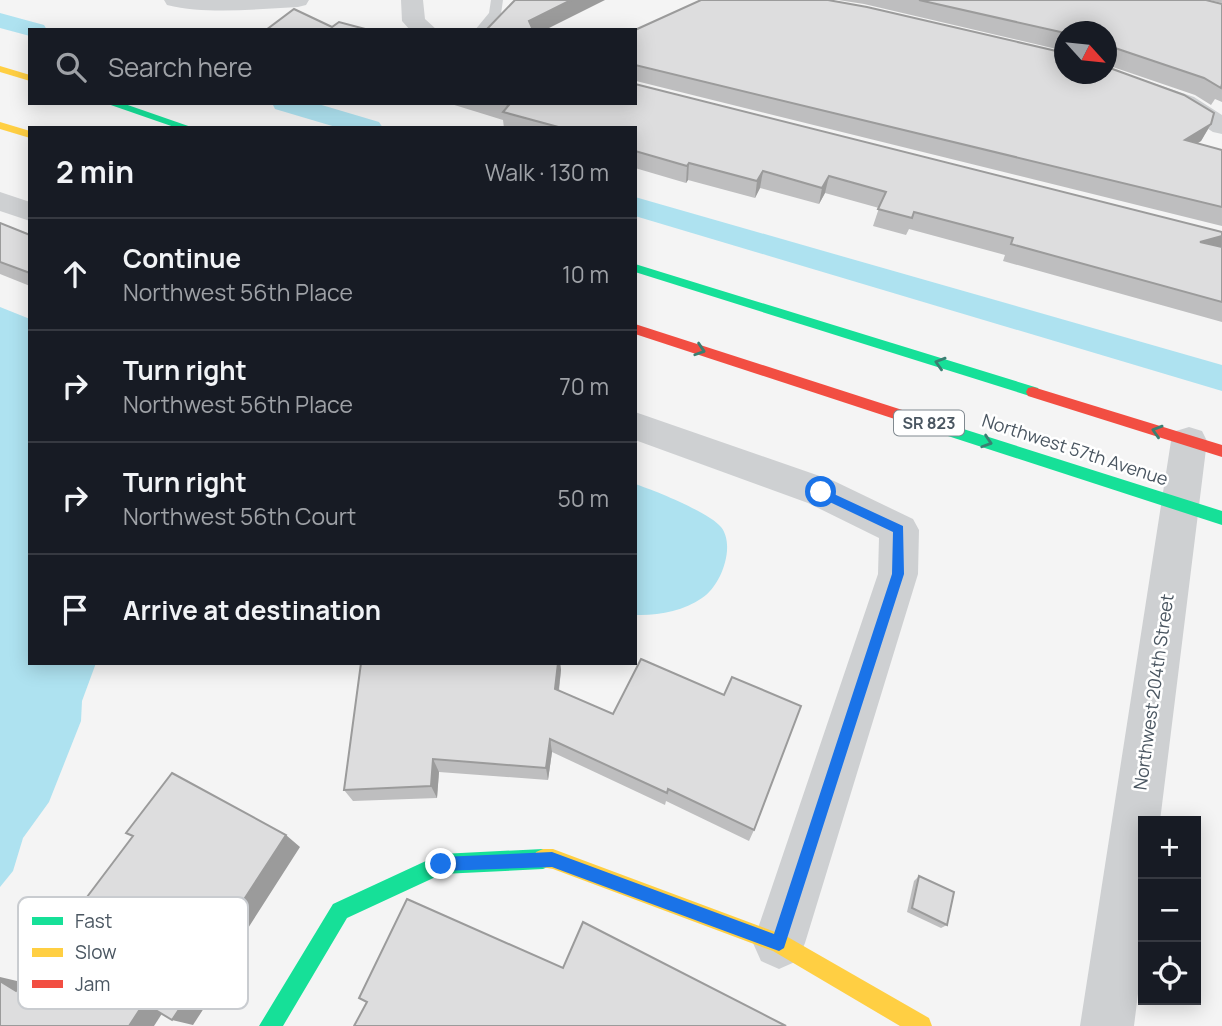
<!DOCTYPE html>
<html lang="en">
<head>
<meta charset="utf-8">
<style>
	body { margin:0; font-family:Manrope,sans-serif; background:#20242c; color:#f1f3f6 }
	.controls { position:absolute; right:21px; bottom:21px; display:grid; overflow:hidden; border-radius:0px; box-shadow:0 4px 18px #0003 }
	.controls button { width:63px; height:63px; display:grid; place-items:center; padding:0; border:0; border-bottom:2px solid #363941; background:#171b24; color:#f1f3f6; font:35px sans-serif }
	.compass { position:absolute; left:1054px; top:21px; width:63px; height:63px; border-radius:50%; background:#171b24; box-shadow:0 4px 18px #0003; rotate:117deg }
	.stop { position:absolute; width:21px; height:21px; margin:-16px; border:5px solid #1a73e8; border-radius:50%; background:#fff }
	.stop.end { background:#1a73e8; border-color:#fff; box-shadow:0 2px 7px #0008 }
	.list { margin:0; padding:0; list-style:none }
	h2 { display:flex; justify-content:space-between; align-items:center; height:91px; margin:0; padding:0 28px; font-size:30px }
	h2 small { font-size:23px; font-weight:400; color:#9ea1a6 }
	.list li { display:grid; grid-template-columns:46px 1fr auto; gap:21px; align-items:center; box-sizing:border-box; height:112px; padding:0 28px; border-top:2px solid #363941 }
	.list b { display:block; font-size:26px; white-space:nowrap }
	.list p { margin:0; font-size:23px; white-space:nowrap; color:#9ea1a6 }
	.list em { font-size:23px; font-style:normal; color:#9ea1a6 }
	.icon { flex:none; width:38px; height:38px; fill:none; stroke:currentColor; stroke-width:2; stroke-linecap:round; stroke-linejoin:round }
	.map { position:relative; flex:none; width:1222px; height:1026px; overflow:hidden }
	.search { position:absolute; background:#171b24; box-shadow:0 4px 18px #0003; left:28px; top:28px; width:609px; height:77px; display:flex; align-items:center; gap:18px; box-sizing:border-box; padding:0 24px; border-radius:0px; color:#9ea1a6; font-size:26px }
	.panel { position:absolute; background:#171b24; box-shadow:0 4px 18px #0003; left:28px; top:126px; width:609px; height:539px; border-radius:0px }
	.map>svg:first-child { display:block }
	.water { fill:#aee2f0 }
	.lines { fill:none; stroke-linecap:round; stroke-linejoin:round }
	.canal { fill:#aee2f0; fill-rule:evenodd }
	.lane { fill:#ced0d2; fill-rule:evenodd }
	.street { fill:#ced0d2; fill-rule:evenodd }
	.fast { fill:#16e098; fill-rule:evenodd }
	.slow { fill:#ffcf43; fill-rule:evenodd }
	.jam { fill:#f24e42; fill-rule:evenodd }
	.wall { fill:#bebebf }
	.shaded-wall { fill:#9b9b9b }
	.building { fill:#ddddde; stroke:#9b9b9b; stroke-width:2 }
	.oneway { stroke:#3a7f72 }
	.route { fill:#1a73e8 }
	.labels { text-anchor:middle; stroke-width:5; stroke-linejoin:round; paint-order:stroke }
	.shield { fill:#fff; stroke:#808990; stroke-width:2 }
	.shield-label { font-size:16px; font-weight:bold; fill:#4a5661 }
	.street-label { font-size:18px; fill:#4a5661; stroke:#fff }
	.key { fill:#fff; stroke:#c9ccd0; stroke-width:2 }
	.key-label { font-size:19px; fill:#4a5661 }
</style>
</head>
<body>
<div class="map">
<svg width="1222" height="1026" viewBox="0 0 1222 1026">
	<rect width="100%" height="100%" fill="#f4f4f4"/>
	<g class="water">
		<polygon points="0,307 30,319 30,663 96,663 82,701 81,721 49,802 23,838 13,871 0,887"/>
		<path d="M635,484C654,490 710,513 721,527C736,546 721,586 702,598C683,611 658,616 635,615Z"/>
	</g>
	<g class="lines">
		<g class="canal">
			<polygon points="0,13 44,25 47,30 30,30 30,36 0,28"/>
			<polygon points="272,103 315,103 379,122 383,128 339,128 275,109"/>
			<polygon points="635,197 1222,365 1222,391 635,216"/>
		</g>
		<polygon class="lane" points="491,0 503,0 501,14 488,30 475,30 489,13"/>
		<g class="street">
			<path d="M164,0H309L306,5L298,7C255,9 209,15 167,5Z"/>
			<polygon points="401,0 423,0 425,19 437,30 410,30 402,21"/>
			<polygon points="1106,67 1194,97 1222,115 1222,134 1213,132 1176,109 1094,79 1090,74 1106,74"/>
			<polygon points="0,192 30,202 30,221 0,211"/>
			<polygon points="635,412 834,481 913,519 919,530 918,574 805,943 797,961 779,969 761,961 753,943 878,574 879,538 808,503 635,440"/>
			<polygon points="1189,427 1202,431 1207,441 1160,821 1143,821 1143,953 1134,1026 1080,1026 1171,441 1176,431"/>
		</g>
		<g class="fast">
			<polygon points="105,103 122,103 194,128 177,128"/>
			<polygon points="635,264 1038,388 1040,392 1033,397 635,272"/>
			<polygon points="919,415 1222,511 1222,525 914,425 912,421"/>
			<polygon points="543,849 550,852 553,859 550,866 543,869 442,874 347,918 283,1026 259,1026 333,904 441,854"/>
		</g>
		<g class="slow">
			<polygon points="0,66 30,75 30,81 0,72"/>
			<polygon points="0,122 30,131 30,138 0,129"/>
			<polygon points="543,849 553,849 786,936 929,1018 932,1026 900,1026 773,951 553,869 536,866 533,859 536,852"/>
		</g>
		<g class="jam">
			<polygon points="635,324 924,417 926,421 919,427 635,334"/>
			<polygon points="1033,387 1222,445 1222,457 1028,396 1026,392 1028,388"/>
		</g>
	</g>
	<g class="wall">
		<polygon points="838,0 1206,0 1222,4 1222,102 1215,99 1211,105 1195,95 1107,65 1107,32 1065,32 1065,51 864,4"/>
		<polygon points="1209,0 1222,0 1222,3"/>
		<polygon points="635,30 1211,124 1201,141 1197,143 1222,150 1222,226 636,81"/>
		<polygon points="448,103 635,103 1222,232 1222,322 1003,261 1005,255 909,229 906,235 873,226 879,208 825,193 819,204 760,188 755,198 688,180 686,183 635,168 635,128 504,128 503,120"/>
		<polygon points="0,223 30,235 30,286 0,274"/>
		<polygon points="361,663 560,663 561,670 559,691 754,830 749,841 666,801 665,805 552,752 548,780 439,772 437,798 353,801 344,790"/>
		<polygon points="919,876 947,925 941,928 907,912 914,881"/>
	</g>
	<g class="shaded-wall">
		<polygon points="571,0 605,0 545,30 530,30 529,21"/>
		<polygon points="1115,48 1107,65 1107,56"/>
		<polygon points="1211,124 1201,141 1176,157 1185,140"/>
		<polygon points="689,163 688,180 686,183 687,166"/>
		<polygon points="763,171 760,188 755,198 757,181"/>
		<polygon points="829,176 825,193 819,204 822,188"/>
		<polygon points="1222,236 1222,247 1200,242"/>
		<polygon points="558,663 560,663 561,670 557,704 555,689"/>
		<polygon points="550,739 552,752 548,780 546,768"/>
		<polygon points="433,759 439,772 437,798 431,786"/>
		<polygon points="286,835 300,847 243,936 249,939 193,1025 172,1020 226,927"/>
		<polygon points="0,977 17,981 43,997 16,991 0,981"/>
		<polygon points="144,1003 165,1009 154,1026 129,1026"/>
	</g>
	<g class="building">
		<polygon points="515,0 571,0 529,21 533,30 486,30"/>
		<polygon points="701,0 828,0 867,7 1065,53 1065,74 1107,74 1107,67 1184,95 1214,113 1211,124 1185,140 1222,150 1222,207 635,65 635,30"/>
		<polygon points="919,0 1206,0 1222,4 1222,84 1221,88 1204,78 1115,48 1111,55 1107,56 1107,32 1065,32 1065,33"/>
		<polygon points="294,9 332,27 339,22 369,30 266,30"/>
		<polygon points="635,84 1222,232 1222,236 1200,242 1222,247 1222,302 1011,244 1013,238 914,212 912,218 878,209 886,192 829,176 822,188 763,171 757,181 689,163 687,166 635,151 635,128 562,128 503,112 509,105 503,103 635,103"/>
		<polygon points="0,223 30,235 30,273 0,262"/>
		<polygon points="641,659 724,695 732,677 801,706 754,830 668,789 667,793 550,739 546,768 433,759 431,786 344,790 361,663 558,663 555,689 613,714"/>
		<polygon points="172,773 286,835 226,927 232,930 172,1020 144,1003 129,1026 0,1026 0,981 16,991 133,836 126,833"/>
		<polygon points="919,876 954,892 947,925 912,908"/>
		<polygon points="407,899 563,968 583,922 786,1026 354,1026 367,1002 359,998"/>
	</g>
	<defs><path id="oneway-chevron" d="M-2-3.5L2.5 0L-2 3.5" fill="none" stroke-width="1.6" stroke-linecap="round" stroke-linejoin="round" transform="scale(1.75)"/></defs>
	<g class="oneway">
		<use href="#oneway-chevron" transform="translate(700 350) rotate(18)"/>
		<use href="#oneway-chevron" transform="translate(940 363) rotate(-163)"/>
		<use href="#oneway-chevron" transform="translate(1157 431) rotate(-163)"/>
		<use href="#oneway-chevron" transform="translate(987 442) rotate(18)"/>
	</g>
	<polygon class="route" points="821,488 903,526 904,574 784,948 779,951 552,867 441,871 436,869 434,864 436,859 441,857 552,852 774,934 892,574 893,532 817,496 816,492"/>
	<g class="labels">
		<rect class="shield" x="894" y="410.5" width="70" height="25" rx="5"/>
		<g class="shield-label">
			<text x="929" y="429">SR 823</text>
		</g>
		<g class="street-label">
			<text transform="translate(1075 450) rotate(18)" y="6">Northwest 57th Avenue</text>
			<text transform="translate(1154 692) rotate(-82)" y="6">Northwest 204th Street</text>
		</g>
	</g>
	<rect x="18" y="897" width="230" height="112" rx="10" class="key"/>
	<rect x="32" y="917" width="31" height="8" fill="#16e098"/>
	<rect x="32" y="948" width="31" height="9" fill="#ffcf43"/>
	<rect x="32" y="980" width="31" height="8" fill="#f24e42"/>
	<g class="key-label">
		<text x="75" y="928">Fast</text>
		<text x="75" y="959">Slow</text>
		<text x="75" y="991">Jam</text>
	</g>
</svg>
<div class="controls">
<button>+</button>
<button>−</button>
<button><svg class="icon" aria-label="locate" viewBox="0 0 24 24"><circle cx="12" cy="12" r="6"/><path d="M12 2v4M12 18v4M2 12h4M18 12h4"/></svg></button>
</div>
<svg class="compass" viewBox="-18 -18 36 36"><path d="M0-13l5 13h-10z" fill="#e53935"/><path d="M0 13l5-13h-10z" fill="#9ea1a6"/></svg>
<div class="stop" style="left:821px;top:492px"></div>
<div class="stop end" style="left:441px;top:864px"></div>
<div class="search"><svg class="icon" aria-label="search" viewBox="0 0 24 24"><circle cx="10" cy="10" r="6"/><path d="M15 15l6 6"/></svg>Search here</div>
<section class="panel">
<h2>2 min<small>Walk · 130 m</small></h2>
<ul class="list">
<li><svg class="icon" aria-label="ahead" viewBox="0 0 24 24"><path d="M12 20V5M6 11l6-6 6 6"/></svg><div><b>Continue</b><p>Northwest 56th Place</p></div><em>10 m</em></li>
<li><svg class="icon" aria-label="right" viewBox="0 0 24 24"><path d="M7 20v-9h11M14 6l5 5-5 5"/></svg><div><b>Turn right</b><p>Northwest 56th Place</p></div><em>70 m</em></li>
<li><svg class="icon" aria-label="right" viewBox="0 0 24 24"><path d="M7 20v-9h11M14 6l5 5-5 5"/></svg><div><b>Turn right</b><p>Northwest 56th Court</p></div><em>50 m</em></li>
<li><svg class="icon" aria-label="arrive" viewBox="0 0 24 24"><path d="M6 21V4h12l-3 4 3 4H6"/></svg><div><b>Arrive at destination</b></div></li>
</ul>
</section>
</div>
</body>
</html>
